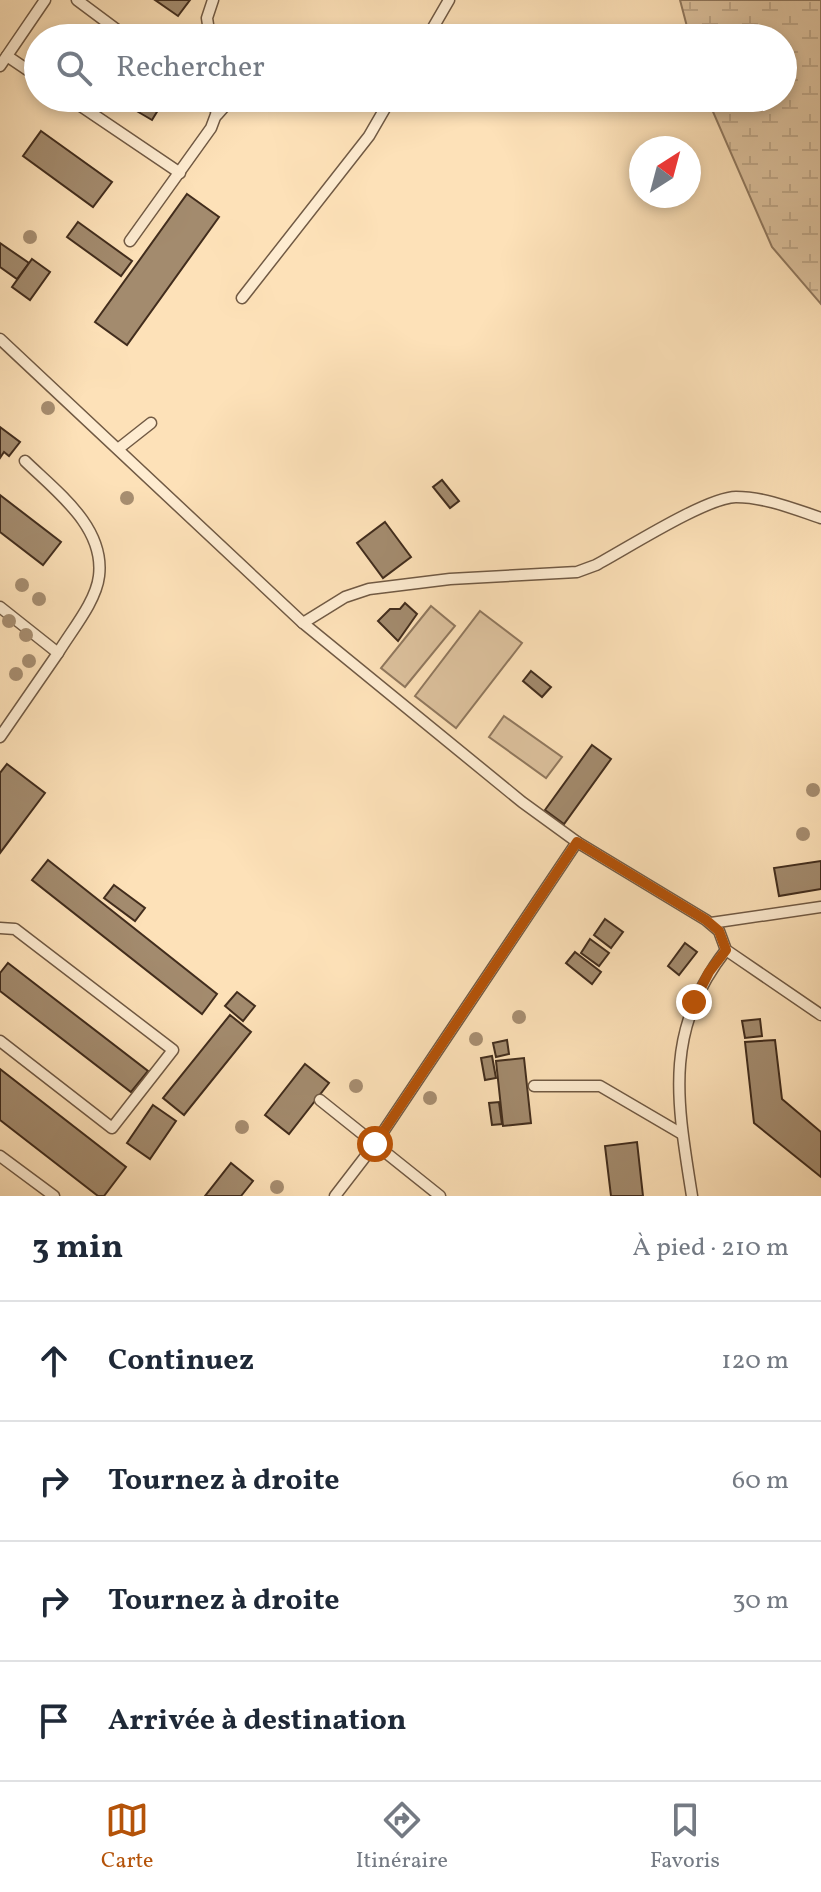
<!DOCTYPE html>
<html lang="fr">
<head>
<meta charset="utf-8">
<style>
	body { margin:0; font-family:Vollkorn,serif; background:#f2f2f3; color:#1f2937 }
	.compass { position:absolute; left:629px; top:136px; width:72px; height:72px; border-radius:50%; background:#fff; box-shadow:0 4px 12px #0003; rotate:36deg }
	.stop { position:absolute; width:24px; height:24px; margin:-18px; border:6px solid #b45309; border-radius:50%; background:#fff }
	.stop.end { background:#b45309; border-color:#fff; box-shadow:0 2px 8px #0008 }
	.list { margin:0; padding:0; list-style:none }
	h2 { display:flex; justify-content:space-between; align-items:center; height:104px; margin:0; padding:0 32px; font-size:34px }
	h2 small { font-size:26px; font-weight:400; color:#747a83 }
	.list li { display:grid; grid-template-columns:52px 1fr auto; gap:24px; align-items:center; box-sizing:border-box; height:120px; padding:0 32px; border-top:2px solid #e0e1e3 }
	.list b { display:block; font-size:30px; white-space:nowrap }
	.list em { font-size:26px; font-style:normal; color:#747a83 }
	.icon { flex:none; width:44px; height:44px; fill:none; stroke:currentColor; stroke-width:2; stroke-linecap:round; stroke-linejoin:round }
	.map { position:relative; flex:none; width:821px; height:1196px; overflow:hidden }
	.search { position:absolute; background:#fff; box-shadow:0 4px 12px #0003; left:24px; right:24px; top:24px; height:88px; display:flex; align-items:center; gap:20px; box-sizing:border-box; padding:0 28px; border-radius:44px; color:#747a83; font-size:30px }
	.sheet { height:584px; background:#fff }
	nav { display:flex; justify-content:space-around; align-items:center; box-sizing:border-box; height:112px; border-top:2px solid #e0e1e3; background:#fff; font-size:22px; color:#747a83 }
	nav a { display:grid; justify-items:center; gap:4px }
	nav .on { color:#b45309 }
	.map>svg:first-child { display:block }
	.wetland { fill:url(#wetland-marsh); stroke:#90785e; stroke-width:2 }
	.pitch { fill:#ddc29e; stroke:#90785e; stroke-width:2 }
	.building { fill:#a38b6e; stroke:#422d1d; stroke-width:2 }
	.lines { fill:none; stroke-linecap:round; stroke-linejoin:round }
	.service-casing { stroke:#715a44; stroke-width:13 }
	.service { stroke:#feecd1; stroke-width:10 }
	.tree { fill:#a78e71 }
	.route { stroke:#b45309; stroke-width:10 }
</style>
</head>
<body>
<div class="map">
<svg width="821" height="1196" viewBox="0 0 821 1196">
	<defs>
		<pattern id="wetland-marsh" width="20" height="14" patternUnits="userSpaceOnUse" patternTransform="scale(2)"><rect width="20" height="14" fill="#ddc29e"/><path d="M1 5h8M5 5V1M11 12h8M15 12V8" fill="none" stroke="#bfa788"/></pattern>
	</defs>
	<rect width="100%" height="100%" fill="#fde1b8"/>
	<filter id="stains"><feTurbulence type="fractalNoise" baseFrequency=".0025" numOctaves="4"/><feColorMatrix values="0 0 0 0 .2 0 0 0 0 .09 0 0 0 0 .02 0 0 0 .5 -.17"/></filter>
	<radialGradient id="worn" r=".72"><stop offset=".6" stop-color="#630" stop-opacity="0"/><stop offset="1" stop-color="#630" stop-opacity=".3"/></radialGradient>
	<polygon class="wetland" points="680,0 821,0 821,304 772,247 707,98 783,98 783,38 690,38"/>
	<g class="pitch">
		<polygon points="431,606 455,626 405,687 381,668"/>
		<polygon points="480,611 522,643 456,728 415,696"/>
		<polygon points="504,716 562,757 546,778 489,737"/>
	</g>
	<g class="building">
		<polygon points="155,0 190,0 178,16"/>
		<polygon points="126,98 156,98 163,102 152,120 123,103"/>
		<polygon points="41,131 112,182 93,207 23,156"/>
		<polygon points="187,194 219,217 127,345 95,322"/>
		<polygon points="78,222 132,261 121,276 67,237"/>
		<polygon points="0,243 29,263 17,279 0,267"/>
		<polygon points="32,259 50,272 30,300 12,287"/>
		<polygon points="0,427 20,442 9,456 4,452 0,458"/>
		<polygon points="442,480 459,501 450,508 433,487"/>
		<polygon points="0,495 61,542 43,565 0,532"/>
		<polygon points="385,522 411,557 383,578 357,543"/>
		<polygon points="405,603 417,614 398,641 378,621 390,609 400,609"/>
		<polygon points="531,671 551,687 542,697 523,681"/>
		<polygon points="592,745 611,759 564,824 545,810"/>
		<polygon points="7,764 45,793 0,853 0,773"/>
		<polygon points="48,860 217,994 202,1014 32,880"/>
		<polygon points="821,861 821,889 779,896 774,868"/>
		<polygon points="114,885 145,908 135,921 104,898"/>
		<polygon points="605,919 623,932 611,948 594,935"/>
		<polygon points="590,939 609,953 599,966 581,953"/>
		<polygon points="685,943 697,952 679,975 668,966"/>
		<polygon points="575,952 601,972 592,984 566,963"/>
		<polygon points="8,963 148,1071 131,1092 0,991 0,973"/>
		<polygon points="237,992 255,1006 243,1021 225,1006"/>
		<polygon points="230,1015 251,1032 184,1115 163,1098"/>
		<polygon points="760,1019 762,1036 745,1038 742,1021"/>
		<polygon points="507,1040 509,1054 496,1057 493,1043"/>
		<polygon points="775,1040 782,1099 821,1132 821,1177 754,1123 745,1042"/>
		<polygon points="492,1056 496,1078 485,1080 481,1058"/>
		<polygon points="524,1058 531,1123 503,1126 496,1061"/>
		<polygon points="305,1064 329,1083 289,1134 265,1115"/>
		<polygon points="0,1069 126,1167 104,1196 98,1196 0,1120"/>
		<polygon points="499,1102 502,1124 492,1125 489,1103"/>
		<polygon points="153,1105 176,1121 150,1159 127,1143"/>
		<polygon points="637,1142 643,1196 611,1196 605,1146"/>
		<polygon points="231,1163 253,1181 241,1196 205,1196"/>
	</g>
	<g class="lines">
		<defs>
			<g id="service">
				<polyline points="77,0 128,38"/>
				<polyline points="210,38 207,18 213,0"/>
				<polyline points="427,38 449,0"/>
				<polyline points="7,56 38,77"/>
				<polyline points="0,66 45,0"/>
				<polyline points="69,98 180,173"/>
				<polyline points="217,115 232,98"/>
				<polyline points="130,241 211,128 217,112 208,98"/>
				<polyline points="242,298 369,136 391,98"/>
				<polyline points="0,339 303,623 522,802 577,842 706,920 719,931 726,950 821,1015"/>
				<polyline points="118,449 151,423"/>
				<path d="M25,461C57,492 105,527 99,576C96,602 71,631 58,653"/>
				<polyline points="0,607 58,653 0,737"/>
				<path d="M303,623L345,597L369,589L450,579L577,572L596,565C626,549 707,497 736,497C765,497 794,509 821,518"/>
				<polyline points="711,923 821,907"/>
				<polyline points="0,928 15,929 173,1050 112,1128 0,1041"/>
				<polyline points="534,1086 600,1086 682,1134"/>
				<polyline points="320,1100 440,1196"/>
				<polyline points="0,1156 54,1196"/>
				<polyline points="335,1196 375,1144 577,842"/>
				<path d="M692,1196C677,1101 663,1031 726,950"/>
			</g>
		</defs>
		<use href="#service" class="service-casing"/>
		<use href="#service" class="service"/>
	</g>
	<g class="tree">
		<circle cx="30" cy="237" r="7"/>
		<circle cx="48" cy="408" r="7"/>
		<circle cx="127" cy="498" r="7"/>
		<circle cx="22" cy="585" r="7"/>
		<circle cx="39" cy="599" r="7"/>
		<circle cx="9" cy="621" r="7"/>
		<circle cx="26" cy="635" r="7"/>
		<circle cx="29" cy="661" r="7"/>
		<circle cx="16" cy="674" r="7"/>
		<circle cx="813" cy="790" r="7"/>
		<circle cx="803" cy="834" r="7"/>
		<circle cx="519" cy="1017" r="7"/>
		<circle cx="476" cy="1039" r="7"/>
		<circle cx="356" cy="1086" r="7"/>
		<circle cx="430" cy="1098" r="7"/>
		<circle cx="242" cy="1127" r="7"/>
		<circle cx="277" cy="1187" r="7"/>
	</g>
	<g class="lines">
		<polyline class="route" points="375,1144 577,842 706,920 719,931 726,950 709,972 694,1002"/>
	</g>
	<rect width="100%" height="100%" filter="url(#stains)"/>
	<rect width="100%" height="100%" fill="url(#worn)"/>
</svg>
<svg class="compass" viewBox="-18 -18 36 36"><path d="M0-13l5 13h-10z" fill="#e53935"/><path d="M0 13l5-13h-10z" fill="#747a83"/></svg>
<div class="stop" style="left:375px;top:1144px"></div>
<div class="stop end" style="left:694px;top:1002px"></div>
<div class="search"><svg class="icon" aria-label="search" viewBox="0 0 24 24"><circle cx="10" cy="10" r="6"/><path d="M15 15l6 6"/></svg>Rechercher</div>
</div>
<section class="sheet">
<h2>3 min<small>À pied · 210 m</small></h2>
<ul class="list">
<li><svg class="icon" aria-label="ahead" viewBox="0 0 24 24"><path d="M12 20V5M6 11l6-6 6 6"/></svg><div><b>Continuez</b></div><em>120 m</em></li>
<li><svg class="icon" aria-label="right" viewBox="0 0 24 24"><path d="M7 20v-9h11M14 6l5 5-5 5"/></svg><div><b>Tournez à droite</b></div><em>60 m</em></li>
<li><svg class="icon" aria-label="right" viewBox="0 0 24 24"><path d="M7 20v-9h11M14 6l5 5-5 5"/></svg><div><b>Tournez à droite</b></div><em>30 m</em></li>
<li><svg class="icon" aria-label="arrive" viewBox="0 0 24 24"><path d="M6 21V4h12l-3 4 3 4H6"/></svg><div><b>Arrivée à destination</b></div></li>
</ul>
</section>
<nav>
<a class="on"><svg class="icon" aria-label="map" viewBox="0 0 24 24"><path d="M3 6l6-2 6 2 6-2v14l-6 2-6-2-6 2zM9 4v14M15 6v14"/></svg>Carte</a>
<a><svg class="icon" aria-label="directions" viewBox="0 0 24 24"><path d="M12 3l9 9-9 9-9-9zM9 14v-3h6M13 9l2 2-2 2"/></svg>Itinéraire</a>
<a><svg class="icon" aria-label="saved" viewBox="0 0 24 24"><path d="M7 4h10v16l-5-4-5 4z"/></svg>Favoris</a>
</nav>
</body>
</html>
